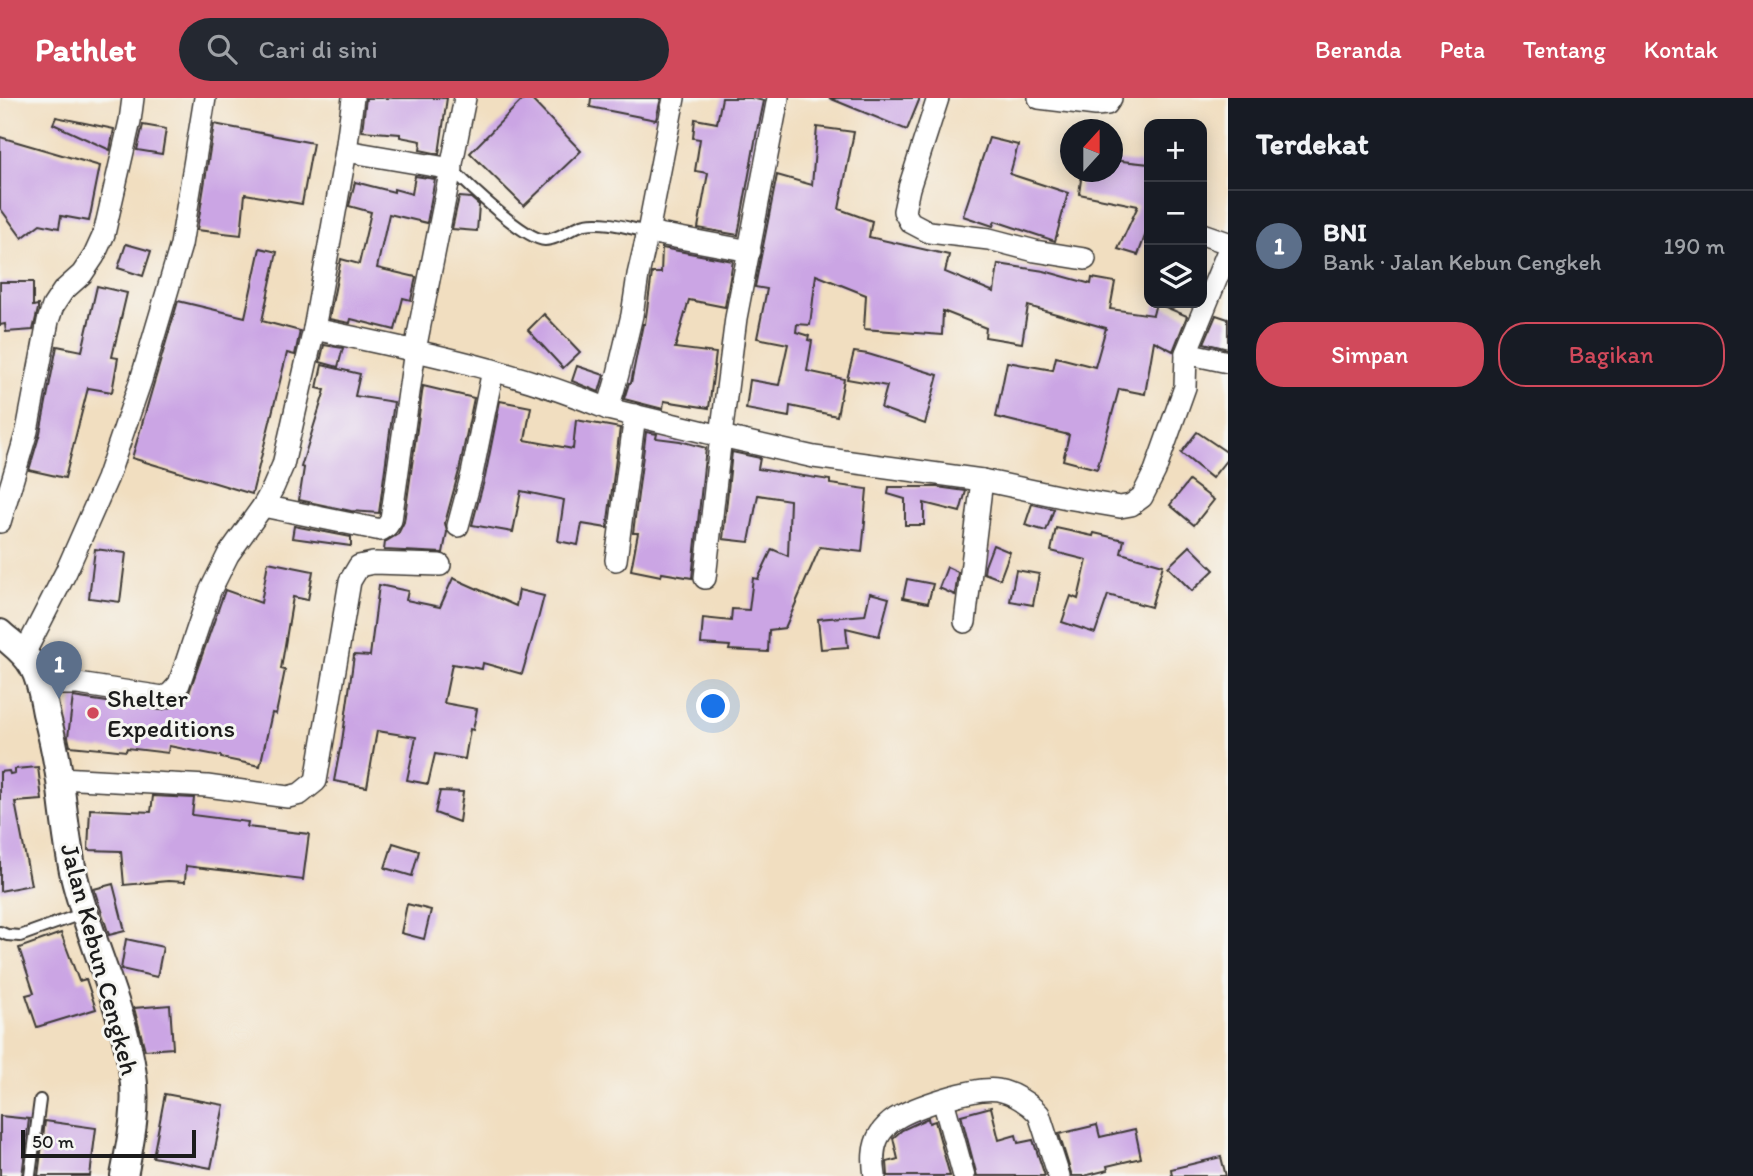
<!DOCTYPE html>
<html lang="id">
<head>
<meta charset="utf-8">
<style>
	body { margin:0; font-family:Itim,sans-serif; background:#242831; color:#f1f3f6 }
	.controls { position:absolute; right:21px; top:21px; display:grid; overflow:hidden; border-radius:14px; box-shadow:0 4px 18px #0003 }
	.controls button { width:63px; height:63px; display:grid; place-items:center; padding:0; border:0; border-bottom:2px solid #363941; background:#171b24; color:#f1f3f6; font:35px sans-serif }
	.compass { position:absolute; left:1060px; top:21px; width:63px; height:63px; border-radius:50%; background:#171b24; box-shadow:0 4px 18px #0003; rotate:21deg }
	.scale { position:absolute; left:21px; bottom:18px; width:175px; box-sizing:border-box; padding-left:7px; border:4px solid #1c1c1c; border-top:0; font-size:19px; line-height:24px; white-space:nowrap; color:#1c1c1c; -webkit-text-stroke:5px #f6f6f2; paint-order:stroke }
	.you { position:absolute; left:714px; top:609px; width:24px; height:24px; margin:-18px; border:5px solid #fff; border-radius:50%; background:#1a73e8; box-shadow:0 0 0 10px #1a73e833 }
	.badge { display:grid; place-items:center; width:46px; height:46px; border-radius:50%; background:#d1495b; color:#fff; font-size:23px; font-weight:700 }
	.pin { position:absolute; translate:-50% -58px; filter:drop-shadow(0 2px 4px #0008) }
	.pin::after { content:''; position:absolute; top:37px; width:24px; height:21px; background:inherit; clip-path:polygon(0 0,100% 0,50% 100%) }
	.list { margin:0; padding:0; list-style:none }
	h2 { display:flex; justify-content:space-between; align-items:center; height:91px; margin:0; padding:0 28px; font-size:30px }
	h2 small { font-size:23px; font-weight:400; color:#9ea1a6 }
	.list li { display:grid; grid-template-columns:46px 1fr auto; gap:21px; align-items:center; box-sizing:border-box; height:112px; padding:0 28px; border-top:2px solid #363941 }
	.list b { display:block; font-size:26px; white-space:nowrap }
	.list p { margin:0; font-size:23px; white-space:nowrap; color:#9ea1a6 }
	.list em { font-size:23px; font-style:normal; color:#9ea1a6 }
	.actions { display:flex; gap:14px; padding:21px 28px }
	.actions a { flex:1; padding:16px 0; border:2px solid #d1495b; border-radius:28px; text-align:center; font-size:24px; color:#d1495b }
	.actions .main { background:#d1495b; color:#fff }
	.icon { flex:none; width:38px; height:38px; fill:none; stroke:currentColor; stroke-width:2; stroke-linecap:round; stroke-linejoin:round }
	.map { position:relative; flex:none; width:1228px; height:1078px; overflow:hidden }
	header { display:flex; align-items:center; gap:42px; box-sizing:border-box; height:98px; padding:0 35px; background:#d1495b; color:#fff }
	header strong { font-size:33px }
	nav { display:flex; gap:38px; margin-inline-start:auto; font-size:24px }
	.search { width:490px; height:63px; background:#242831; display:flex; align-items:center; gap:18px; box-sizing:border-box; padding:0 24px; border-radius:38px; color:#9ea1a6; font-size:26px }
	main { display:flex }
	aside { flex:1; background:#171b24 }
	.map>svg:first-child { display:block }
	.building { fill:#cba5e4 }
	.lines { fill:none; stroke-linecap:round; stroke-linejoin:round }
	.service-casing { stroke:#3c3935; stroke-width:14 }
	.minor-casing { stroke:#3c3935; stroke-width:24 }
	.tertiary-casing { stroke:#3c3935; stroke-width:30 }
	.service { stroke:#fff; stroke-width:10 }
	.minor { stroke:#fff; stroke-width:21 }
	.tertiary { stroke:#fff; stroke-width:26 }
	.poi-dot { fill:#d1495b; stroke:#f6f6f2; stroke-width:2.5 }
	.labels { text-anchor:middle; stroke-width:6; stroke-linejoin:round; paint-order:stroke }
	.poi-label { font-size:26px; fill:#1c1c1c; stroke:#f6f6f2; text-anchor:start }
	.street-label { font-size:26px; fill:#1c1c1c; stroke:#f6f6f2 }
</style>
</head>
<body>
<header>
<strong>Pathlet</strong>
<div class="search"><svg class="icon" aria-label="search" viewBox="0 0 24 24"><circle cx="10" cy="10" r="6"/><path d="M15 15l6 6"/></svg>Cari di sini</div>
<nav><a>Beranda</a><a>Peta</a><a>Tentang</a><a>Kontak</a></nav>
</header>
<main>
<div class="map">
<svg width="1228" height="1078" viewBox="0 0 1228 1078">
	<rect width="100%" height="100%" fill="#f6f6f2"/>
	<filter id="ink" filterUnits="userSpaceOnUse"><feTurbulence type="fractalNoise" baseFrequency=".0143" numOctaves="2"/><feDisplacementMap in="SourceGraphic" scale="14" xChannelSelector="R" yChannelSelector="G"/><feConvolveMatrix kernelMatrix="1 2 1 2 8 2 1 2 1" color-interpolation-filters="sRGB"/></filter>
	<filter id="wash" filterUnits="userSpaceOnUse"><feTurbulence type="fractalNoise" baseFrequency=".00686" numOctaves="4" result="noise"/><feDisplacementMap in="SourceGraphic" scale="28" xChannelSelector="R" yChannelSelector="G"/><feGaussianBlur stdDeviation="1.57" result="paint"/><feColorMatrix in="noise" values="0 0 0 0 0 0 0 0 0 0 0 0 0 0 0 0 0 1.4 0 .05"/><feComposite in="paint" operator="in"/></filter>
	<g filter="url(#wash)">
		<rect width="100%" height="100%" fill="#f1dec0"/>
		<g id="blocks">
			<g class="building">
				<polygon points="366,0 447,0 439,56 420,52 421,43 400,39 400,36 362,33"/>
				<polygon points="524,0 530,0 581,53 524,108 470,55"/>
				<polygon points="591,0 661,0 656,22 590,9"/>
				<polygon points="722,0 751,0 764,3 759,27 758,27 738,137 698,130 708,75 695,73 700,41 693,40 695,21 717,25"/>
				<polygon points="829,0 920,0 907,32"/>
				<polygon points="56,19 114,31 110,52 53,26"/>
				<polygon points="214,26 313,45 302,106 245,96 241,137 197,132"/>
				<polygon points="143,27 166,31 162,56 137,52"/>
				<polygon points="817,29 854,34 839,111 872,123 869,139 949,157 945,174 994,194 998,166 1044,173 1091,186 1092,180 1115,184 1110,211 1153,217 1156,205 1187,218 1173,253 1154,243 1145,296 1119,291 1097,371 1063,362 1069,337 996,319 1007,264 1053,272 1056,259 1095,269 1106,230 1028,208 1022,245 985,239 986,230 943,213 942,237 864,231 866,197 816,177 810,227 797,226 796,234 809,238 808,242 812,243 807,273 844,281 837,318 790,308 789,319 746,311 750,282 779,287 788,246 757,240 767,191 755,189 777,77 812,87"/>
				<polygon points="0,39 100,68 89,123 61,118 59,130 40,126 22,140 0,110"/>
				<polygon points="989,40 1018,47 1010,76 1068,95 1055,143 995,123 993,128 963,118"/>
				<polygon points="1112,62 1149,66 1149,127 1138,157 1118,151 1138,108 1079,96 1082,74 1112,74"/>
				<polygon points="415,78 435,81 427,125 389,116 377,170 416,179 411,202 403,200 395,232 351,221 350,225 329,221 341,161 359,166 371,114 349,108 355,84 394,94 394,91 412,96"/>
				<polygon points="459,99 471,100 479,107 477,133 452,131"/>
				<polygon points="126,146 151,153 143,178 118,170"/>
				<polygon points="260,150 277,154 262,223 300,233 295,257 287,255 252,396 132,360 178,203 245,219"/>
				<polygon points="662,150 733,163 725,209 689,202 675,250 716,255 709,310 664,303 663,311 624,301 629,285 631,285 639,245 643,226 645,226 652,175 661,175"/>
				<polygon points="0,184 33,184 33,208 38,207 38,211 33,232 6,234 5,226 0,227"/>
				<polygon points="97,188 127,195 112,259 118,260 112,294 88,290 65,380 29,372 40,335 57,248 82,253"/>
				<polygon points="544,216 580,254 563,270 528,232"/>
				<polygon points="1216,217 1228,221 1228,251 1204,245"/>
				<polygon points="324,247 343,250 338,269 320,264"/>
				<polygon points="854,254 868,256 938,277 925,326 881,310 887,288 847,281"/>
				<polygon points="322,267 360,276 355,298 394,304 379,415 351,413 299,402 304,370 301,369 325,292 317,290"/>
				<polygon points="577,268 604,277 599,294 572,283"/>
				<polygon points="423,288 474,300 459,373 445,425 447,434 443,455 384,452 385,444 398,436 404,424"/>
				<polygon points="500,303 531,309 525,342 573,351 576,322 620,330 607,430 582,426 578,447 558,443 564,402 521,393 513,434 472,427 485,379"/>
				<polygon points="646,334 657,336 656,340 680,343 706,350 692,480 662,475 661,478 631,472 638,435 633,435"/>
				<polygon points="1197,334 1228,355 1228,360 1212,380 1181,355"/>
				<polygon points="732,354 760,360 758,371 830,382 830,386 867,391 864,424 865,424 862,454 820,449 785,530 769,532 768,554 729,552 730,548 701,546 703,520 731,523 732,511 749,512 753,480 758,481 772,451 788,458 790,402 758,397 749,444 723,441"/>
				<polygon points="1189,383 1214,402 1194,427 1170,407"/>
				<polygon points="889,389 937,389 966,393 960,414 924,405 924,427 905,427 905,401 888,396"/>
				<polygon points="1032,406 1054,411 1046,433 1025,427"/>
				<polygon points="294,428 351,439 351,448 292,440"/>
				<polygon points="1056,430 1093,438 1094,435 1124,442 1121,455 1163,467 1151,509 1108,497 1095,535 1062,524 1071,498 1078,501 1087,462 1051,453"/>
				<polygon points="993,447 1010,454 1000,481 984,475 985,468"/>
				<polygon points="1190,448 1214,472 1192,493 1168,469"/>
				<polygon points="95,451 126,455 120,504 89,500"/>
				<polygon points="268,464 313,473 308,502 293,499 281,571 285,572 276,616 272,615 260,668 221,660 221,658 169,648 168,655 127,650 126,653 100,650 100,651 70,648 68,639 73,599 161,612 175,608 182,602 186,603 225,492 261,505"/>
				<polygon points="947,469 958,474 955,497 939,490"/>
				<polygon points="1016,472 1039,476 1033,507 1010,503"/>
				<polygon points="453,480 516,508 519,492 544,498 538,521 522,576 483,565 482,571 452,566 444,605 477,611 473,632 470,631 465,661 435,656 428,686 407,682 416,639 377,633 367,689 334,683 340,651 341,651 354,557 370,558 379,487 408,493 406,502 440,509"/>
				<polygon points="907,481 933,486 928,505 903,500"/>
				<polygon points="870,495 889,500 879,538 846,530 848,549 821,551 818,521 865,517"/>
				<polygon points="38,669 42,702 15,704 31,787 0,793 0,674 9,673 10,676 15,675 15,671"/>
				<polygon points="440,693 463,694 459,724 435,715"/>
				<polygon points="153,698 194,700 192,717 248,724 247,729 309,736 303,782 186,768 185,784 168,783 124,787 121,753 88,752 90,711 151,714"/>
				<polygon points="393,745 419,753 412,778 385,770"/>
				<polygon points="113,786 125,833 109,837 94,791"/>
				<polygon points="407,806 431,812 424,841 401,835"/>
				<polygon points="61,835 79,883 86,881 96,911 37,929 26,897 34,895 19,850"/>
				<polygon points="126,841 163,849 157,879 121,871"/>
				<polygon points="170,907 173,950 145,952 134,910"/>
				<polygon points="165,996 224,1007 211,1070 153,1059"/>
				<polygon points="991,1009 999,1042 1016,1037 1018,1045 1033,1042 1045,1078 977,1078 961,1017"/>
				<polygon points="0,1018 29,1021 22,1078 0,1078"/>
				<polygon points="928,1020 929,1025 935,1023 950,1078 888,1078 887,1064 898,1061 893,1040 902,1032"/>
				<polygon points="45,1023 96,1030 90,1078 38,1078"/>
				<polygon points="1097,1027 1100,1039 1135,1031 1141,1060 1107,1068 1108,1072 1084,1078 1072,1078 1059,1036"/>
				<polygon points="1221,1059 1226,1078 1172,1078 1171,1071"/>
			</g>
		</g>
	</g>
	<g filter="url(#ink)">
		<use href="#blocks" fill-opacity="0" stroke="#3c3935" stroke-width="2"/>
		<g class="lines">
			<defs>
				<g id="service">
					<path d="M452,71C468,87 524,141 545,142C558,142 572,129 585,126C605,122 628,130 648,134"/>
					<polyline points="0,834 7,837 20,838 84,815"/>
					<polyline points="30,1077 40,1002"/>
				</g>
				<g id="minor">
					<polyline points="938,0 909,90 904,113 910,124 929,134 989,141 1035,153 1085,161"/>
					<polyline points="1039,0 1096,7 1107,6 1111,0"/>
					<polyline points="346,53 452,71"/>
					<polyline points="648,134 750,153"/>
					<polyline points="1202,136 1228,145"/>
					<path d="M314,231C413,252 514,272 608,311L618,276L632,217L638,177L648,134L674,0"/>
					<polyline points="1186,255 1228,264"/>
					<polyline points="608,311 721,338 736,220 778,0"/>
					<polyline points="263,408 381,432 387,428 391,422 415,252 465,0"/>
					<polyline points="0,424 27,333 48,223 53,208 63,193 82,176 94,158 104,136 130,23 133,0"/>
					<polyline points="458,428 472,376 493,272"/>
					<polyline points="616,462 635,317"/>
					<polyline points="705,480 721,338 814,359 982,382 1067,400 1120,409 1131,407 1142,399 1155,373 1185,289 1186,255 1228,153"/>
					<polyline points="965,524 982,382"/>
					<polyline points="24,556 66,474 107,381 141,282 181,147 205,0"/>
					<polyline points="40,586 78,586 163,599 170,596 179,586 210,493 228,457 263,408 273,390 283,367 314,231 346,53 353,0"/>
					<polyline points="60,680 207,688 288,699 300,696 316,683 350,483 359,468 373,465 440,467"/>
					<polyline points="943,1002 964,1078"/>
					<path d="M875,1078C873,1064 872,1049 880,1036C883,1031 890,1024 895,1021C914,1009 976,988 998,992C1013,995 1029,1005 1039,1016L1059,1078"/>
				</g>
				<path id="tertiary" d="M0,535C12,546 26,555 33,569C41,583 43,600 46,615C52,638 57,661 60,683C64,715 67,747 74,778C90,845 124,909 133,977C138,1011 130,1046 124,1078"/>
			</defs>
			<use href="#service" class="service-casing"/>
			<use href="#minor" class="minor-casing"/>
			<use href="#tertiary" class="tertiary-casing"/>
			<use href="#service" class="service"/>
			<use href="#minor" class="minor"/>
			<use href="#tertiary" class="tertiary"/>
		</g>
	</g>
	<circle class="poi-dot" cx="93" cy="615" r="7"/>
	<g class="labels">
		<g class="poi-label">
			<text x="107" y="609">Shelter<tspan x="107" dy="30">Expeditions</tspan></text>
		</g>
		<g class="street-label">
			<text transform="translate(100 861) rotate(75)" y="9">Jalan Kebun Cengkeh</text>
		</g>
	</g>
</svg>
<div class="controls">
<button>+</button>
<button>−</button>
<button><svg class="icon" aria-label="layers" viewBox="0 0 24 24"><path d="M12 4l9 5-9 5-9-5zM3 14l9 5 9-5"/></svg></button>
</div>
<svg class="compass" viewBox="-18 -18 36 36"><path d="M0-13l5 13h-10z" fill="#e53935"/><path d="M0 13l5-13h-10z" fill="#9ea1a6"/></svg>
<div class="scale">50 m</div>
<div class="you"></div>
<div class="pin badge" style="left:59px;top:601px;background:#5c6f8a">1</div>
</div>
<aside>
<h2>Terdekat<small></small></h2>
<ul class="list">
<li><span class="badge" style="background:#5c6f8a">1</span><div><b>BNI</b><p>Bank · Jalan Kebun Cengkeh</p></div><em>190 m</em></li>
</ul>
<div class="actions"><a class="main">Simpan</a><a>Bagikan</a></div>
</aside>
</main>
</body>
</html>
